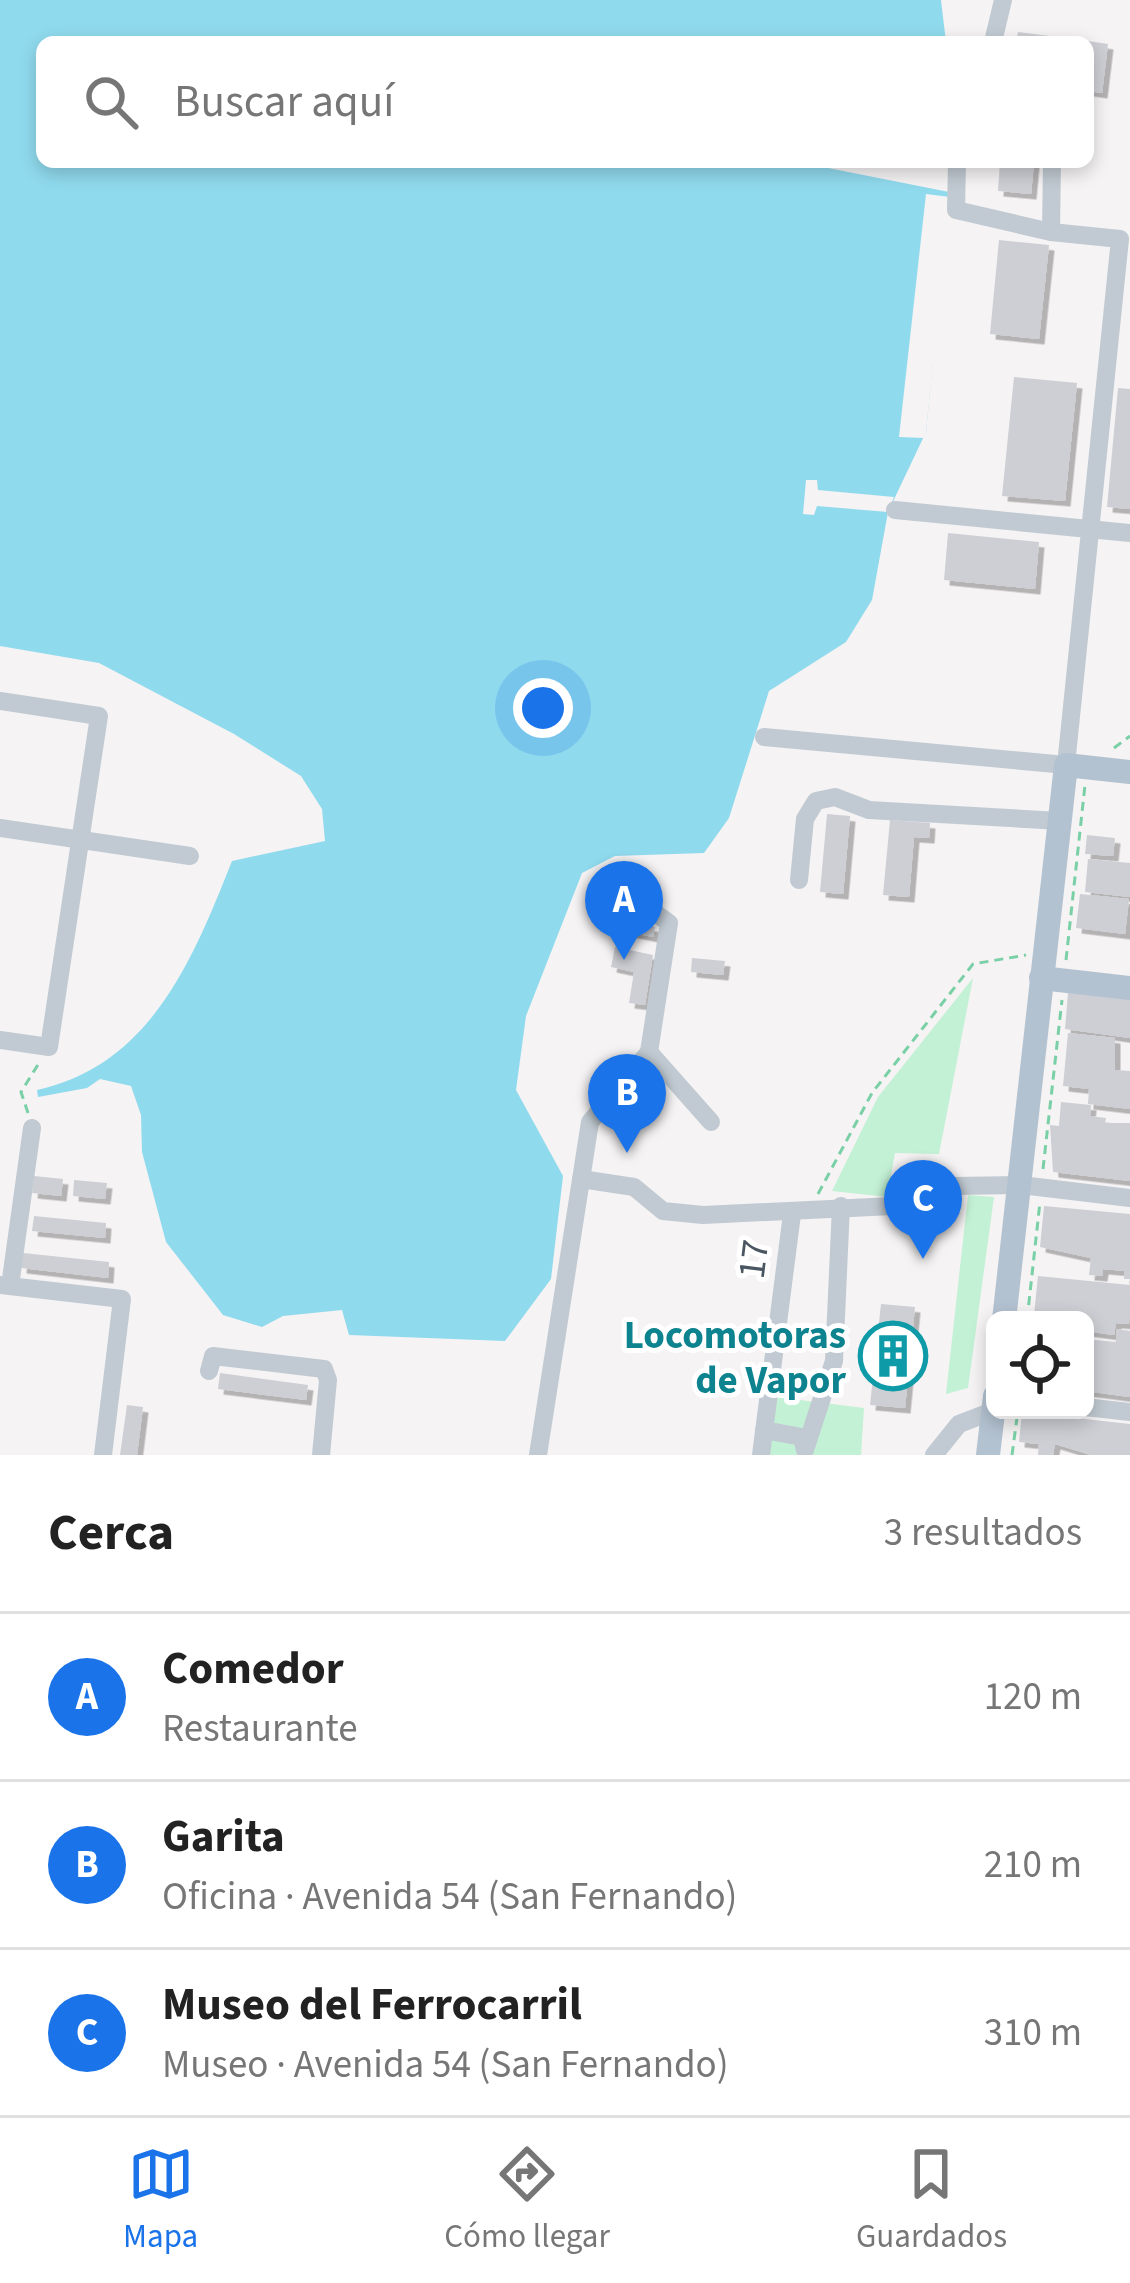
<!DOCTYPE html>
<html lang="es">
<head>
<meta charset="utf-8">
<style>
	body { margin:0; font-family:"Source Sans 3",sans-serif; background:#f2f2f2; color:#222 }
	.controls { position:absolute; right:36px; bottom:36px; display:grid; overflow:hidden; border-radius:18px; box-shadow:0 6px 18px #0003 }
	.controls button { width:108px; height:108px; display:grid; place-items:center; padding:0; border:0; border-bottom:3px solid #e0e0e0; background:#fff; color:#222; font:60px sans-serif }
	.you { position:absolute; left:543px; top:708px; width:42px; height:42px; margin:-30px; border:9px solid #fff; border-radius:50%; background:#1a73e8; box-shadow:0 0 0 18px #1a73e833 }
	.badge { display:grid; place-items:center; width:78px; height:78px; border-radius:50%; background:#1a73e8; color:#fff; font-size:39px; font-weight:700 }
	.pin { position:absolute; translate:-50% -99px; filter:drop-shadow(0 3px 6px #0008) }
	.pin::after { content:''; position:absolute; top:63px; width:42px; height:36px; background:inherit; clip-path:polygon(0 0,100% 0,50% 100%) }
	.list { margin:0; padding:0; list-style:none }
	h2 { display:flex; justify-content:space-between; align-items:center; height:156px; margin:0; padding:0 48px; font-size:51px }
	h2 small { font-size:39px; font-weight:400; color:#767676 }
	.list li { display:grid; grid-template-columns:78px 1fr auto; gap:36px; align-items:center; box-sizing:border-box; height:168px; padding:0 48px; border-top:3px solid #e0e0e0 }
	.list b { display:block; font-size:45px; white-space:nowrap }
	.list p { margin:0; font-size:39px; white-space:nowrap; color:#767676 }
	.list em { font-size:39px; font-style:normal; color:#767676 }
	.icon { flex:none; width:66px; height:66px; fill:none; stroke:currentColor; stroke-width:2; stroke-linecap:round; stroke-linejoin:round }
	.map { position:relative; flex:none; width:1130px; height:1455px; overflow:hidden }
	.search { position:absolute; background:#fff; box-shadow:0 6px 18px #0003; left:36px; right:36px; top:36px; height:132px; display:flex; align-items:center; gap:30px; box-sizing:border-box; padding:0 42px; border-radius:18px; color:#767676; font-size:45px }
	.sheet { height:660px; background:#fff }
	nav { display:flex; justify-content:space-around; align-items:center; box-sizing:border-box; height:168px; border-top:3px solid #e0e0e0; background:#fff; font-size:33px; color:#767676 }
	nav a { display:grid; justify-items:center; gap:6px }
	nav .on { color:#1a73e8 }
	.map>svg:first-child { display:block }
	.green { fill:#c3f1d5 }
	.water { fill:#90daee }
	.pier { fill:#f5f3f3 }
	.building { fill:#cdcfd5; filter:url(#shadow) }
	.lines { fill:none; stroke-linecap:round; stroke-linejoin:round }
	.path { stroke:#7ad0a6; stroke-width:3; stroke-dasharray:9 6; stroke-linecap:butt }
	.minor { stroke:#c1cad2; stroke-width:18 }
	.major { stroke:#b3c2d1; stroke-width:24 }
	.labels { text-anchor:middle; stroke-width:10; stroke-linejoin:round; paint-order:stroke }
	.street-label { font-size:39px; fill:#4a5661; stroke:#fff }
	.culture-label { font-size:39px; font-weight:bold; fill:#0d838f; stroke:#fff; text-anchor:end }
</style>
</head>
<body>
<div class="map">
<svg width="1130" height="1455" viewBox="0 0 1130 1455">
	<defs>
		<filter id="shadow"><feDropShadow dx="5.5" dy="5.5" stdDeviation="0" flood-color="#0004"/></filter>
	</defs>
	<rect width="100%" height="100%" fill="#f5f3f3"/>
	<g class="green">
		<polygon points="973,978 939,1154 895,1153 887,1197 832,1191 878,1097"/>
		<polygon points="968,1195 994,1197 968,1388 946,1394"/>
		<polygon points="768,1396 864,1408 861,1455 761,1455"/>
	</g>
	<path class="water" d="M0,0H941L946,42H42V162H952L926,432L888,512L872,600L846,642L769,691L729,818L704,853L615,856L582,873L526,1016L516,1090L563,1176L551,1279L505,1341L349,1335L342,1310L283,1316L262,1327L223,1315L166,1242L142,1152L141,1115L131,1086L100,1079L87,1088L38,1097L37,1090C151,1065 193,959 232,861L325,841L322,809L301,776L234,734L99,663L0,646Z"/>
	<g class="pier">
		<polygon points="798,162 952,162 949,192"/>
		<polygon points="926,194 950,197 926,432 924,438 899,437"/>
		<polygon points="806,480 817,480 818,490 894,497 888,512 817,506 814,515 803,514"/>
	</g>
	<g class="building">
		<polygon points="1018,32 1074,39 1074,42 1016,42"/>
		<polygon points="1088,41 1108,44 1102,93 1088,91"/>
		<polygon points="1000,162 1034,162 1031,194 998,191"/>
		<polygon points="999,240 1049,245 1039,339 990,334"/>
		<polygon points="1014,377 1077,383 1065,501 1002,496"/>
		<polygon points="1118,388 1130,389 1130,509 1107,507"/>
		<polygon points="948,533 1039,542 1035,589 944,580"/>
		<polygon points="827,814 850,816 843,894 820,892"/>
		<polygon points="890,820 930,823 929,838 914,837 909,897 883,895"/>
		<polygon points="1087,835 1115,838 1113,856 1085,854"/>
		<polygon points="1088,859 1130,863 1130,897 1085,892"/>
		<polygon points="1080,894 1129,899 1125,934 1076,928"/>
		<polygon points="606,916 655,927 653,937 603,927"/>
		<polygon points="615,947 653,955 645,1005 629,1003 634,972 611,967"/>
		<polygon points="692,958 725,961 723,975 691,972"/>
		<polygon points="1068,993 1130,998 1130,1038 1065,1029"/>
		<polygon points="1068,1033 1115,1038 1115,1070 1130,1071 1130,1109 1088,1104 1089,1089 1063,1086"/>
		<polygon points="1061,1102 1091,1105 1090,1116 1106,1118 1105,1123 1130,1123 1130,1181 1053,1172 1050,1125 1059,1126"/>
		<polygon points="34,1176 63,1179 61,1196 32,1193"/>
		<polygon points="74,1180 107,1183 105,1199 73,1196"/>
		<polygon points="1044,1206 1130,1214 1130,1279 1124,1279 1125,1271 1103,1269 1102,1276 1089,1275 1091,1258 1040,1247"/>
		<polygon points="34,1216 106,1223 105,1238 32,1231"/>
		<polygon points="23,1253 109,1262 108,1278 21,1268"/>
		<polygon points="1038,1276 1130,1285 1129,1324 1116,1323 1114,1335 1085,1331 1085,1320 1034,1315"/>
		<polygon points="881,1304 915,1307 905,1408 870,1405"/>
		<polygon points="1117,1329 1130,1331 1130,1397 1085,1391 1085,1339 1116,1342"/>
		<polygon points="220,1373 308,1385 306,1400 218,1389"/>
		<polygon points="127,1405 143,1407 137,1455 120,1455"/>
		<polygon points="1022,1412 1130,1424 1130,1455 1091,1455 1055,1444 1053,1455 1038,1455 1039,1444 1019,1442"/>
	</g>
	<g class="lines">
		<g class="path">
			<polyline points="1114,748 1130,736"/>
			<polyline points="1066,960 1085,785"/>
			<polyline points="28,1113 21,1092 39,1063"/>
			<polyline points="1043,1169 1062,1000"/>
			<polyline points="818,1194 872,1093 973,964 1026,955"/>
			<polyline points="1027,1320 1040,1202"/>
			<polyline points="1012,1455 1018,1410"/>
		</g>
		<g class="minor">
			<polyline points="993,42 1003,0"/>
			<polyline points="1051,232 1052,162"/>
			<polyline points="895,510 1130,533"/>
			<polyline points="0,701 99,716 49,1047 0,1040"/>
			<polyline points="764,737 1066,765 1120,239 1051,232 956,210 957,162"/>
			<polyline points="0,828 190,856"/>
			<polyline points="799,880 805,819 816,801 835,797 869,810 1060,821"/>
			<polyline points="649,1052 711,1122"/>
			<polyline points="581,1179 634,1187 663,1211 703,1215 935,1204 954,1186 1021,1185 1130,1198"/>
			<polyline points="0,1285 122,1299 103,1455"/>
			<polyline points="10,1286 32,1128"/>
			<polyline points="209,1371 213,1356 324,1369 328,1380 321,1455"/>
			<polyline points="1085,1407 1130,1412"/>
			<polyline points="764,1430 802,1437 805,1450"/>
			<polyline points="806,1447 834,1361 841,1206"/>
			<polyline points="538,1455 590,1122 649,1052 669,923 632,896"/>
			<polyline points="761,1455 792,1214"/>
			<polyline points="934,1455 959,1424 993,1411"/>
		</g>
		<g class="major">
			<polyline points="1041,978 1130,988"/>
			<polyline points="1004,1320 1066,765 1130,772"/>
			<polyline points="988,1455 995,1396"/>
		</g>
	</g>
	<defs>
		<symbol id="building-ring" viewBox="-11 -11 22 22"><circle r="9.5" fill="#fff" stroke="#0f9aa8" stroke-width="1.5"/><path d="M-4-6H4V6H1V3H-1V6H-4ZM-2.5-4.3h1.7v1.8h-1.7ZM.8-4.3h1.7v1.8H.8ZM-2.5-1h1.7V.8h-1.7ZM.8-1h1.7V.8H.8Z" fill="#0f9aa8"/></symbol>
	</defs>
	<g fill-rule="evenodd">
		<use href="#building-ring" x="855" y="1318" width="76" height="76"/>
	</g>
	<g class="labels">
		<g class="street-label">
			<text transform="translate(752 1259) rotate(-83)" y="14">17</text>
		</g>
		<g class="culture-label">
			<text x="846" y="1348">Locomotoras<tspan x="846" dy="45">de Vapor</tspan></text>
		</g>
	</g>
</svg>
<div class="controls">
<button><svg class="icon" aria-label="locate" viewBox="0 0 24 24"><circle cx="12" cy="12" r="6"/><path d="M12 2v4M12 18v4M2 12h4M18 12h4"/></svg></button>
</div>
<div class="you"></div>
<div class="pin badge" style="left:624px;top:960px">A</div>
<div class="pin badge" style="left:627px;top:1153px">B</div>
<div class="pin badge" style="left:923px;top:1259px">C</div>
<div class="search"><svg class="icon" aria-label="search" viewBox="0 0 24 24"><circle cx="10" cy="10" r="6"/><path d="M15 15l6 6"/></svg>Buscar aquí</div>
</div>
<section class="sheet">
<h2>Cerca<small>3 resultados</small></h2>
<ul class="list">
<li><span class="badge">A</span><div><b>Comedor</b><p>Restaurante</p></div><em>120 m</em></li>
<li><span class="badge">B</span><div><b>Garita</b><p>Oficina · Avenida 54 (San Fernando)</p></div><em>210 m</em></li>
<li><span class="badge">C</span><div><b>Museo del Ferrocarril</b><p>Museo · Avenida 54 (San Fernando)</p></div><em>310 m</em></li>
</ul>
</section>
<nav>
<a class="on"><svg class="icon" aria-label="map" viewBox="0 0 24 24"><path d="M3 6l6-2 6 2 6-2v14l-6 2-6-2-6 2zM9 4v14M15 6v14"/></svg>Mapa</a>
<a><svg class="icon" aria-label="directions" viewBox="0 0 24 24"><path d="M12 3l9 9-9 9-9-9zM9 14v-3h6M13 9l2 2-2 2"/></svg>Cómo llegar</a>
<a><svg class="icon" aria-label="saved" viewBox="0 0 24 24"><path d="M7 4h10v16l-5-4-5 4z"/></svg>Guardados</a>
</nav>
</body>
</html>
